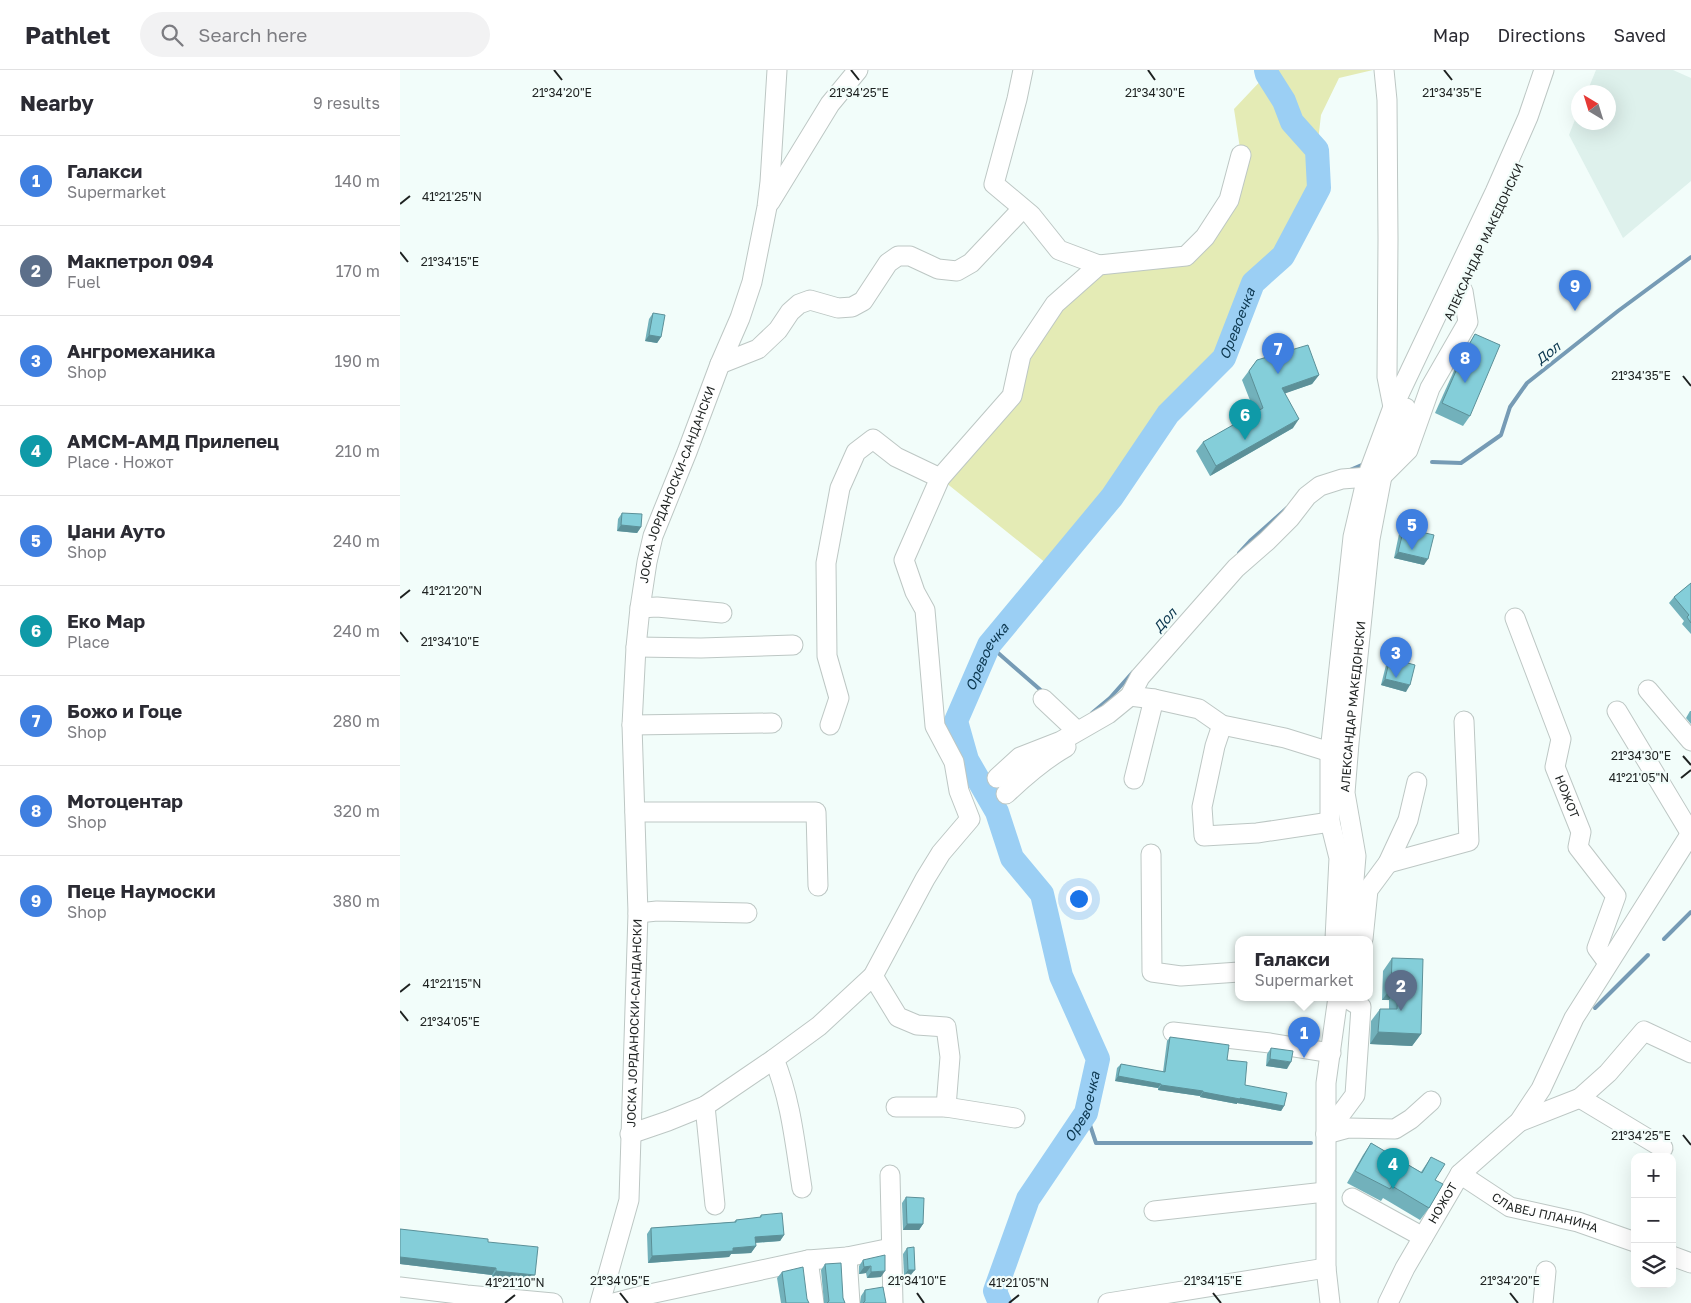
<!DOCTYPE html>
<html lang="en">
<head>
<meta charset="utf-8">
<style>
	body { margin:0; font-family:"Golos Text",sans-serif; background:#f2f2f3; color:#2b2b33 }
	.controls { position:absolute; right:15px; bottom:15px; display:grid; overflow:hidden; border-radius:10px; box-shadow:0 5px 20px #0002 }
	.controls button { width:45px; height:45px; display:grid; place-items:center; padding:0; border:0; border-bottom:1px solid #e1e1e2; background:#fff; color:#2b2b33; font:25px sans-serif }
	.compass { position:absolute; left:1171px; top:15px; width:45px; height:45px; border-radius:50%; background:#fff; box-shadow:0 5px 20px #0002; rotate:322deg }
	.you { position:absolute; left:678px; top:828px; width:18px; height:18px; margin:-12px; border:4px solid #fff; border-radius:50%; background:#1a73e8; box-shadow:0 0 0 8px #1a73e833 }
	.badge { display:grid; place-items:center; width:32px; height:32px; border-radius:50%; background:#2563eb; color:#fff; font-size:16px; font-weight:700 }
	.pin { position:absolute; translate:-50% -41px; filter:drop-shadow(0 1px 2px #0008) }
	.pin::after { content:''; position:absolute; top:26px; width:18px; height:15px; background:inherit; clip-path:polygon(0 0,100% 0,50% 100%) }
	.popup { position:absolute; left:835px; top:866px; width:138px; height:65px; box-sizing:border-box; display:grid; place-content:center; border-radius:10px; background:#fff; filter:drop-shadow(0 1px 4px #0005); font-size:16px; white-space:nowrap; color:#7c7c81 }
	.popup b { font-size:19px; color:#2b2b33 }
	.popup::after { content:''; position:absolute; left:50%; top:100%; margin-left:-10px; border:10px solid transparent; border-top-color:#fff }
	.list { margin:0; padding:0; list-style:none }
	h2 { display:flex; justify-content:space-between; align-items:center; height:65px; margin:0; padding:0 20px; font-size:21px }
	h2 small { font-size:16px; font-weight:400; color:#7c7c81 }
	.list li { display:grid; grid-template-columns:32px 1fr auto; gap:15px; align-items:center; box-sizing:border-box; height:90px; padding:0 20px; border-top:1px solid #e1e1e2 }
	.list b { display:block; font-size:19px; white-space:nowrap }
	.list p { margin:0; font-size:16px; white-space:nowrap; color:#7c7c81 }
	.list em { font-size:16px; font-style:normal; color:#7c7c81 }
	.icon { flex:none; width:28px; height:28px; fill:none; stroke:currentColor; stroke-width:2; stroke-linecap:round; stroke-linejoin:round }
	.map { position:relative; flex:none; width:1291px; height:1233px; overflow:hidden }
	header { display:flex; align-items:center; gap:30px; box-sizing:border-box; height:70px; padding:0 25px; background:#fff; border-bottom:1px solid #e1e1e2 }
	header strong { font-size:24px }
	nav { display:flex; gap:28px; margin-inline-start:auto; font-size:18px }
	.search { width:350px; height:45px; background:#f2f2f3; display:flex; align-items:center; gap:12px; box-sizing:border-box; padding:0 18px; border-radius:28px; color:#7c7c81; font-size:19px }
	main { display:flex }
	aside { flex:1; background:#fff }
	.map>svg:first-child { display:block }
	.built { fill:#def1ec }
	.green { fill:#e4ebb5 }
	.lines { fill:none; stroke-linecap:round; stroke-linejoin:round }
	.stream { stroke:#769bb5; stroke-width:4 }
	.river { stroke:#9bcff4; stroke-width:24 }
	.minor-casing { stroke:#bdc7c4; stroke-width:21 }
	.minor { stroke:#fff; stroke-width:19 }
	.wall { fill:#72b1bb }
	.shaded-wall { fill:#5c9098 }
	.building { fill:#84ced9; stroke:#5c9098 }
	.ticks { fill:none; stroke:#1e2221; stroke-width:2 }
	.labels { text-anchor:middle; stroke-width:4.5; stroke-linejoin:round; paint-order:stroke }
	.street-label { font-size:12px; fill:#1e2221; stroke:#f2fdfa }
	.water-label { font-size:14px; font-style:italic; fill:#0c374f; stroke:#f2fdfa }
	.ticks-label { font-size:12px; text-anchor:middle; fill:#1e2221; stroke:#f2fdfa; stroke-width:4.5; stroke-linejoin:round; paint-order:stroke }
</style>
</head>
<body>
<header>
<strong>Pathlet</strong>
<div class="search"><svg class="icon" aria-label="search" viewBox="0 0 24 24"><circle cx="10" cy="10" r="6"/><path d="M15 15l6 6"/></svg>Search here</div>
<nav><a>Map</a><a>Directions</a><a>Saved</a></nav>
</header>
<main>
<aside>
<h2>Nearby<small>9 results</small></h2>
<ul class="list">
<li><span class="badge" style="background:#3f7fe0">1</span><div><b>Галакси</b><p>Supermarket</p></div><em>140 m</em></li>
<li><span class="badge" style="background:#5c6f8a">2</span><div><b>Макпетрол 094</b><p>Fuel</p></div><em>170 m</em></li>
<li><span class="badge" style="background:#3f7fe0">3</span><div><b>Ангромеханика</b><p>Shop</p></div><em>190 m</em></li>
<li><span class="badge" style="background:#0f9aa8">4</span><div><b>АМСМ-АМД Прилепец</b><p>Place · Ножот</p></div><em>210 m</em></li>
<li><span class="badge" style="background:#3f7fe0">5</span><div><b>Џани Ауто</b><p>Shop</p></div><em>240 m</em></li>
<li><span class="badge" style="background:#0f9aa8">6</span><div><b>Еко Мар</b><p>Place</p></div><em>240 m</em></li>
<li><span class="badge" style="background:#3f7fe0">7</span><div><b>Божо и Гоце</b><p>Shop</p></div><em>280 m</em></li>
<li><span class="badge" style="background:#3f7fe0">8</span><div><b>Мотоцентар</b><p>Shop</p></div><em>320 m</em></li>
<li><span class="badge" style="background:#3f7fe0">9</span><div><b>Пеце Наумоски</b><p>Shop</p></div><em>380 m</em></li>
</ul>
</aside>
<div class="map">
<svg width="1291" height="1233" viewBox="0 0 1291 1233">
	<rect width="100%" height="100%" fill="#f2fdfa"/>
	<polygon class="built" points="1196,0 1273,0 1291,8 1291,111 1223,168 1169,65 1178,42 1178,52 1208,52 1208,22 1187,22"/>
	<polygon class="green" points="866,0 973,0 939,8 921,45 917,80 919,118 883,186 853,213 824,288 768,344 712,427 652,498 540,408 612,326 621,285 699,195 786,186 805,167 841,85 834,39 867,4"/>
	<g class="lines">
		<g class="stream">
			<polyline points="1032,392 1061,393 1101,365 1110,337 1127,313 1218,241 1291,187"/>
			<polyline points="950,400 964,394"/>
			<polyline points="839,483 850,471 887,438"/>
			<polyline points="589,575 644,623"/>
			<polyline points="692,643 710,628 733,602"/>
			<polyline points="1264,869 1291,842"/>
			<polyline points="1195,938 1248,885"/>
			<polyline points="686,1043 696,1073 911,1073"/>
		</g>
		<path class="river" id="s1" d="M600,1233L595,1221L628,1129L686,1043L698,989L661,906L642,824L612,788L597,742L567,690L556,651L589,575L712,427L768,344L824,288L853,213L883,186L919,118L917,80L892,52L884,31L867,4L866,0"/>
		<defs>
			<g id="minor">
				<polyline points="623,0 617,29 594,114 631,145 659,180 699,195"/>
				<polyline points="984,0 987,30 988,169 987,307 993,337"/>
				<polyline points="370,132 430,34 458,0"/>
				<polyline points="320,294 358,279 378,260 390,242 399,234 410,230 438,238 452,237 463,231 488,193 498,186 510,186 538,199 557,201 571,193 622,139"/>
				<polyline points="240,538 257,537 322,543"/>
				<path id="s2" d="M1115,548L1161,669L1155,697L1181,762L1178,777L1216,826L1197,878L1208,893"/>
				<polyline points="236,577 301,578 393,575"/>
				<polyline points="1248,620 1291,671"/>
				<polyline points="730,626 754,629 799,639 822,655 885,668 930,682"/>
				<polyline points="643,629 677,661"/>
				<polyline points="1217,641 1291,764"/>
				<polyline points="232,655 372,653"/>
				<polyline points="430,655 439,628 427,586 426,493 440,418 456,382 473,369 496,387 540,408"/>
				<polyline points="822,655 815,676 802,737 804,766 857,763 930,752"/>
				<polyline points="597,708 620,687 661,671 708,644 730,626 740,607 836,498 867,471 890,448 907,426 920,416 942,409 982,406 1008,380 1030,318 1068,252 1063,221"/>
				<polyline points="734,709 754,629"/>
				<path d="M606,724C625,706 643,690 666,677"/>
				<polyline points="235,742 416,742 418,816"/>
				<polyline points="751,784 752,902 781,906 839,902"/>
				<polyline points="988,793 1069,771 1064,651"/>
				<polyline points="238,843 257,841 347,843"/>
				<polyline points="935,869 939,788 930,752 930,682 953,467 967,407 993,337 1095,122 1128,47 1144,0"/>
				<path id="s3" d="M949,869L956,786L945,723L949,673L970,469L982,406L1006,338"/>
				<polyline points="963,869 968,820 988,793 1008,750 1017,712"/>
				<polyline points="473,906 498,947 517,955 546,957 550,987 546,1037"/>
				<polyline points="773,962 870,973 931,983"/>
				<path d="M374,989C391,1030 395,1074 402,1118"/>
				<polyline points="1180,1028 1263,1078"/>
				<polyline points="305,1036 315,1135"/>
				<polyline points="496,1037 546,1037 615,1048"/>
				<polyline points="1119,1052 1180,1028 1208,1003 1244,961 1291,983"/>
				<polyline points="230,1064 268,1051 305,1036 374,989 419,956 473,906 525,809 541,783 570,749 559,721 554,692 535,656 525,540 515,522 504,490 540,408 612,326 621,285 655,234 699,195 786,186 805,167 829,130 841,85"/>
				<polyline points="926,1064 955,1025 961,937 945,927"/>
				<polyline points="926,1064 948,1058 995,1059 1011,1049 1031,1031"/>
				<path id="s4" d="M1060,1104L1110,1137L1178,1152L1235,1172"/>
				<polyline points="490,1105 493,1233"/>
				<polyline points="952,1128 1023,1167"/>
				<polyline points="754,1141 925,1122"/>
				<polyline points="1272,1186 1291,1193"/>
				<polyline points="447,1187 450,1233"/>
				<polyline points="408,1190 414,1233"/>
				<polyline points="0,1217 67,1225 153,1233"/>
				<path id="s5" d="M200,1233L229,1130L238,843L232,655L236,577L240,538L247,492L253,466L287,382L320,294L340,248L352,212L367,137L370,112L377,0"/>
				<polyline points="214,1233 245,1225 408,1190 447,1187 491,1178"/>
				<polyline points="708,1233 926,1198"/>
				<polyline points="930,1233 926,1198 926,1013 938,927"/>
				<path id="s6" d="M988,1233L1005,1198L1060,1104L1119,1052L1141,1019L1174,948L1291,763"/>
				<polyline points="1143,1233 1146,1201"/>
			</g>
		</defs>
		<use href="#minor" class="minor-casing"/>
		<use href="#minor" class="minor"/>
	</g>
	<g class="wall">
		<polygon points="253,243 261,267 257,273 245,271 249,249"/>
		<polygon points="1075,264 1070,346 1063,356 1035,343 1057,294"/>
		<polygon points="857,290 919,305 912,314 885,323 893,358 810,406 796,381 803,372 855,343 842,310"/>
		<polygon points="222,443 241,457 237,463 217,461 218,449"/>
		<polygon points="1004,458 1024,495 994,488 999,464"/>
		<polygon points="1291,513 1291,564 1282,554 1284,551 1269,533 1274,527"/>
		<polygon points="990,588 1006,622 981,615 986,595"/>
		<polygon points="1290,641 1291,641 1291,654 1286,648"/>
		<polygon points="992,888 1021,964 1012,976 970,974 971,951 980,939 989,939 989,930 982,930 983,901"/>
		<polygon points="770,967 827,990 845,1015 884,1036 881,1041 837,1033 837,1034 800,1027 800,1026 758,1020 758,1018 715,1011 717,998 721,994 763,1002 767,971"/>
		<polygon points="871,978 887,999 866,996 867,984"/>
		<polygon points="971,1073 1021,1102 1031,1087 1035,1110 1029,1138 1020,1150 983,1128 981,1131 947,1113 963,1085"/>
		<polygon points="506,1127 523,1154 519,1160 503,1160 502,1133"/>
		<polygon points="361,1145 384,1165 380,1171 355,1173 356,1176 351,1183 331,1184 329,1187 248,1193 247,1164 251,1158 334,1152 336,1150 359,1148"/>
		<polygon points="0,1159 88,1172 135,1205 130,1212 92,1207 92,1205 0,1194"/>
		<polygon points="507,1178 510,1206 504,1206 503,1184"/>
		<polygon points="463,1190 481,1207 467,1208 466,1203 459,1204 459,1196"/>
		<polygon points="425,1194 443,1228 445,1233 424,1233 421,1200"/>
		<polygon points="382,1202 407,1229 409,1233 381,1233 377,1208"/>
		<polygon points="465,1220 486,1233 460,1233 461,1226"/>
	</g>
	<g class="shaded-wall">
		<polygon points="249,265 261,267 257,273 245,271"/>
		<polygon points="919,305 912,314 875,327 882,318"/>
		<polygon points="899,349 893,358 810,406 816,396"/>
		<polygon points="221,455 241,457 237,463 217,461"/>
		<polygon points="998,482 1028,489 1024,495 994,488"/>
		<polygon points="985,609 1010,615 1006,622 981,615"/>
		<polygon points="991,918 998,918 989,930 982,930"/>
		<polygon points="978,962 1021,964 1012,976 970,974"/>
		<polygon points="870,989 891,992 887,999 866,996"/>
		<polygon points="718,1006 761,1014 758,1018 715,1011"/>
		<polygon points="761,1015 803,1021 800,1026 758,1020"/>
		<polygon points="803,1022 840,1028 884,1036 881,1041 837,1033 837,1034 800,1027"/>
		<polygon points="507,1154 523,1154 519,1160 503,1160"/>
		<polygon points="384,1165 380,1171 350,1173 355,1167"/>
		<polygon points="356,1176 351,1183 331,1184 329,1187 248,1193 252,1186"/>
		<polygon points="0,1187 96,1198 92,1205 0,1194"/>
		<polygon points="471,1196 466,1203 459,1204 464,1197"/>
		<polygon points="508,1200 515,1200 510,1206 504,1206"/>
		<polygon points="96,1201 135,1205 130,1212 92,1207"/>
		<polygon points="485,1201 481,1207 467,1208 471,1202"/>
	</g>
	<g class="building">
		<polygon points="253,243 265,245 261,267 249,265"/>
		<polygon points="1075,264 1100,275 1070,346 1042,333 1063,285"/>
		<polygon points="908,275 919,305 882,318 899,349 816,396 803,372 863,338 849,301 857,290"/>
		<polygon points="222,443 242,444 241,457 221,455"/>
		<polygon points="1004,458 1034,465 1028,489 998,482"/>
		<polygon points="1291,513 1291,553 1287,547 1289,545 1274,527"/>
		<polygon points="990,588 1015,595 1010,615 985,609"/>
		<polygon points="992,888 1023,889 1021,964 978,962 980,939 997,939 998,918 991,918"/>
		<polygon points="770,967 829,975 827,990 847,992 845,1015 887,1023 884,1036 840,1028 840,1029 803,1022 803,1021 761,1015 761,1014 718,1006 721,994 765,1002"/>
		<polygon points="871,978 893,981 891,992 870,989"/>
		<polygon points="971,1073 1022,1103 1031,1087 1045,1094 1035,1110 1043,1114 1029,1138 992,1116 990,1119 955,1101"/>
		<polygon points="506,1127 524,1128 523,1154 507,1154"/>
		<polygon points="382,1143 384,1165 355,1167 356,1176 333,1178 333,1181 252,1186 251,1158 336,1152 336,1150 361,1147 361,1145"/>
		<polygon points="0,1159 88,1169 88,1172 138,1177 135,1205 96,1201 96,1198 0,1187"/>
		<polygon points="514,1177 515,1200 508,1200 507,1178"/>
		<polygon points="485,1185 485,1201 471,1202 471,1196 464,1197 463,1190"/>
		<polygon points="441,1193 443,1228 445,1233 427,1233 429,1231 425,1194"/>
		<polygon points="403,1197 407,1229 409,1233 386,1233 382,1202"/>
		<polygon points="483,1217 486,1233 463,1233 465,1231 465,1220"/>
	</g>
	<path class="ticks" d="M154,0L162,10M451,0L459,10M748,0L755,10M1044,0L1052,10M0,134L10,126M0,182L8,192M1283,306L1291,316M0,528L10,520M0,562L8,572M1283,686L1291,695M1281,708L1291,700M0,922L10,914M0,941L8,951M1283,1065L1291,1075M220,1223L228,1233M517,1223L524,1233M813,1223L821,1233M1110,1223L1118,1233M105,1233L115,1225M609,1233L619,1225"/>
	<g class="labels">
		<g class="street-label">
			<text transform="translate(1084 172) rotate(-65)" y="4">АЛЕКСАНДАР МАКЕДОНСКИ</text>
			<text dy="4" stroke="none"><textPath href="#s5" startOffset="829">ЈОСКА ЈОРДАНОСКИ-САНДАНСКИ</textPath></text>
			<text dy="4" stroke="none"><textPath href="#s3" startOffset="234">АЛЕКСАНДАР МАКЕДОНСКИ</textPath></text>
			<text dy="4" stroke="none"><textPath href="#s2" startOffset="190">НОЖОТ</textPath></text>
			<text dy="4" stroke="none"><textPath href="#s5" startOffset="284">ЈОСКА ЈОРДАНОСКИ-САНДАНСКИ</textPath></text>
			<text dy="4" stroke="none"><textPath href="#s6" startOffset="114">НОЖОТ</textPath></text>
			<text dy="4" stroke="none"><textPath href="#s4" startOffset="95">СЛАВЕЈ ПЛАНИНА</textPath></text>
		</g>
		<g class="water-label">
			<text dy="5" stroke="none"><textPath href="#s1" startOffset="1132">Оревоечка</textPath></text>
			<text transform="translate(1148 283) rotate(-38)" y="5">Дол</text>
			<text transform="translate(765 550) rotate(-48)" y="5">Дол</text>
			<text dy="5" stroke="none"><textPath href="#s1" startOffset="712">Оревоечка</textPath></text>
			<text dy="5" stroke="none"><textPath href="#s1" startOffset="219">Оревоечка</textPath></text>
		</g>
	</g>
	<g class="ticks-label">
		<text x="162" y="27">21°34'20"E</text>
		<text x="755" y="27">21°34'30"E</text>
		<text x="1052" y="27">21°34'35"E</text>
		<text x="459" y="27">21°34'25"E</text>
		<text x="52" y="131">41°21'25"N</text>
		<text x="50" y="196">21°34'15"E</text>
		<text x="1241" y="310">21°34'35"E</text>
		<text x="52" y="525">41°21'20"N</text>
		<text x="50" y="576">21°34'10"E</text>
		<text x="1241" y="690">21°34'30"E</text>
		<text x="1239" y="712">41°21'05"N</text>
		<text x="52" y="918">41°21'15"N</text>
		<text x="50" y="956">21°34'05"E</text>
		<text x="1241" y="1070">21°34'25"E</text>
		<text x="220" y="1215">21°34'05"E</text>
		<text x="517" y="1215">21°34'10"E</text>
		<text x="813" y="1215">21°34'15"E</text>
		<text x="1110" y="1215">21°34'20"E</text>
		<text x="115" y="1217">41°21'10"N</text>
		<text x="619" y="1217">41°21'05"N</text>
	</g>
</svg>
<div class="controls">
<button>+</button>
<button>−</button>
<button><svg class="icon" aria-label="layers" viewBox="0 0 24 24"><path d="M12 4l9 5-9 5-9-5zM3 14l9 5 9-5"/></svg></button>
</div>
<svg class="compass" viewBox="-18 -18 36 36"><path d="M0-13l5 13h-10z" fill="#e53935"/><path d="M0 13l5-13h-10z" fill="#7c7c81"/></svg>
<div class="you"></div>
<div class="pin badge" style="left:904px;top:988px;background:#3f7fe0">1</div>
<div class="popup"><b>Галакси</b>Supermarket</div>
<div class="pin badge" style="left:1001px;top:941px;background:#5c6f8a">2</div>
<div class="pin badge" style="left:996px;top:608px;background:#3f7fe0">3</div>
<div class="pin badge" style="left:993px;top:1119px;background:#0f9aa8">4</div>
<div class="pin badge" style="left:1012px;top:480px;background:#3f7fe0">5</div>
<div class="pin badge" style="left:845px;top:370px;background:#0f9aa8">6</div>
<div class="pin badge" style="left:878px;top:304px;background:#3f7fe0">7</div>
<div class="pin badge" style="left:1065px;top:313px;background:#3f7fe0">8</div>
<div class="pin badge" style="left:1175px;top:241px;background:#3f7fe0">9</div>
</div>
</main>
</body>
</html>
